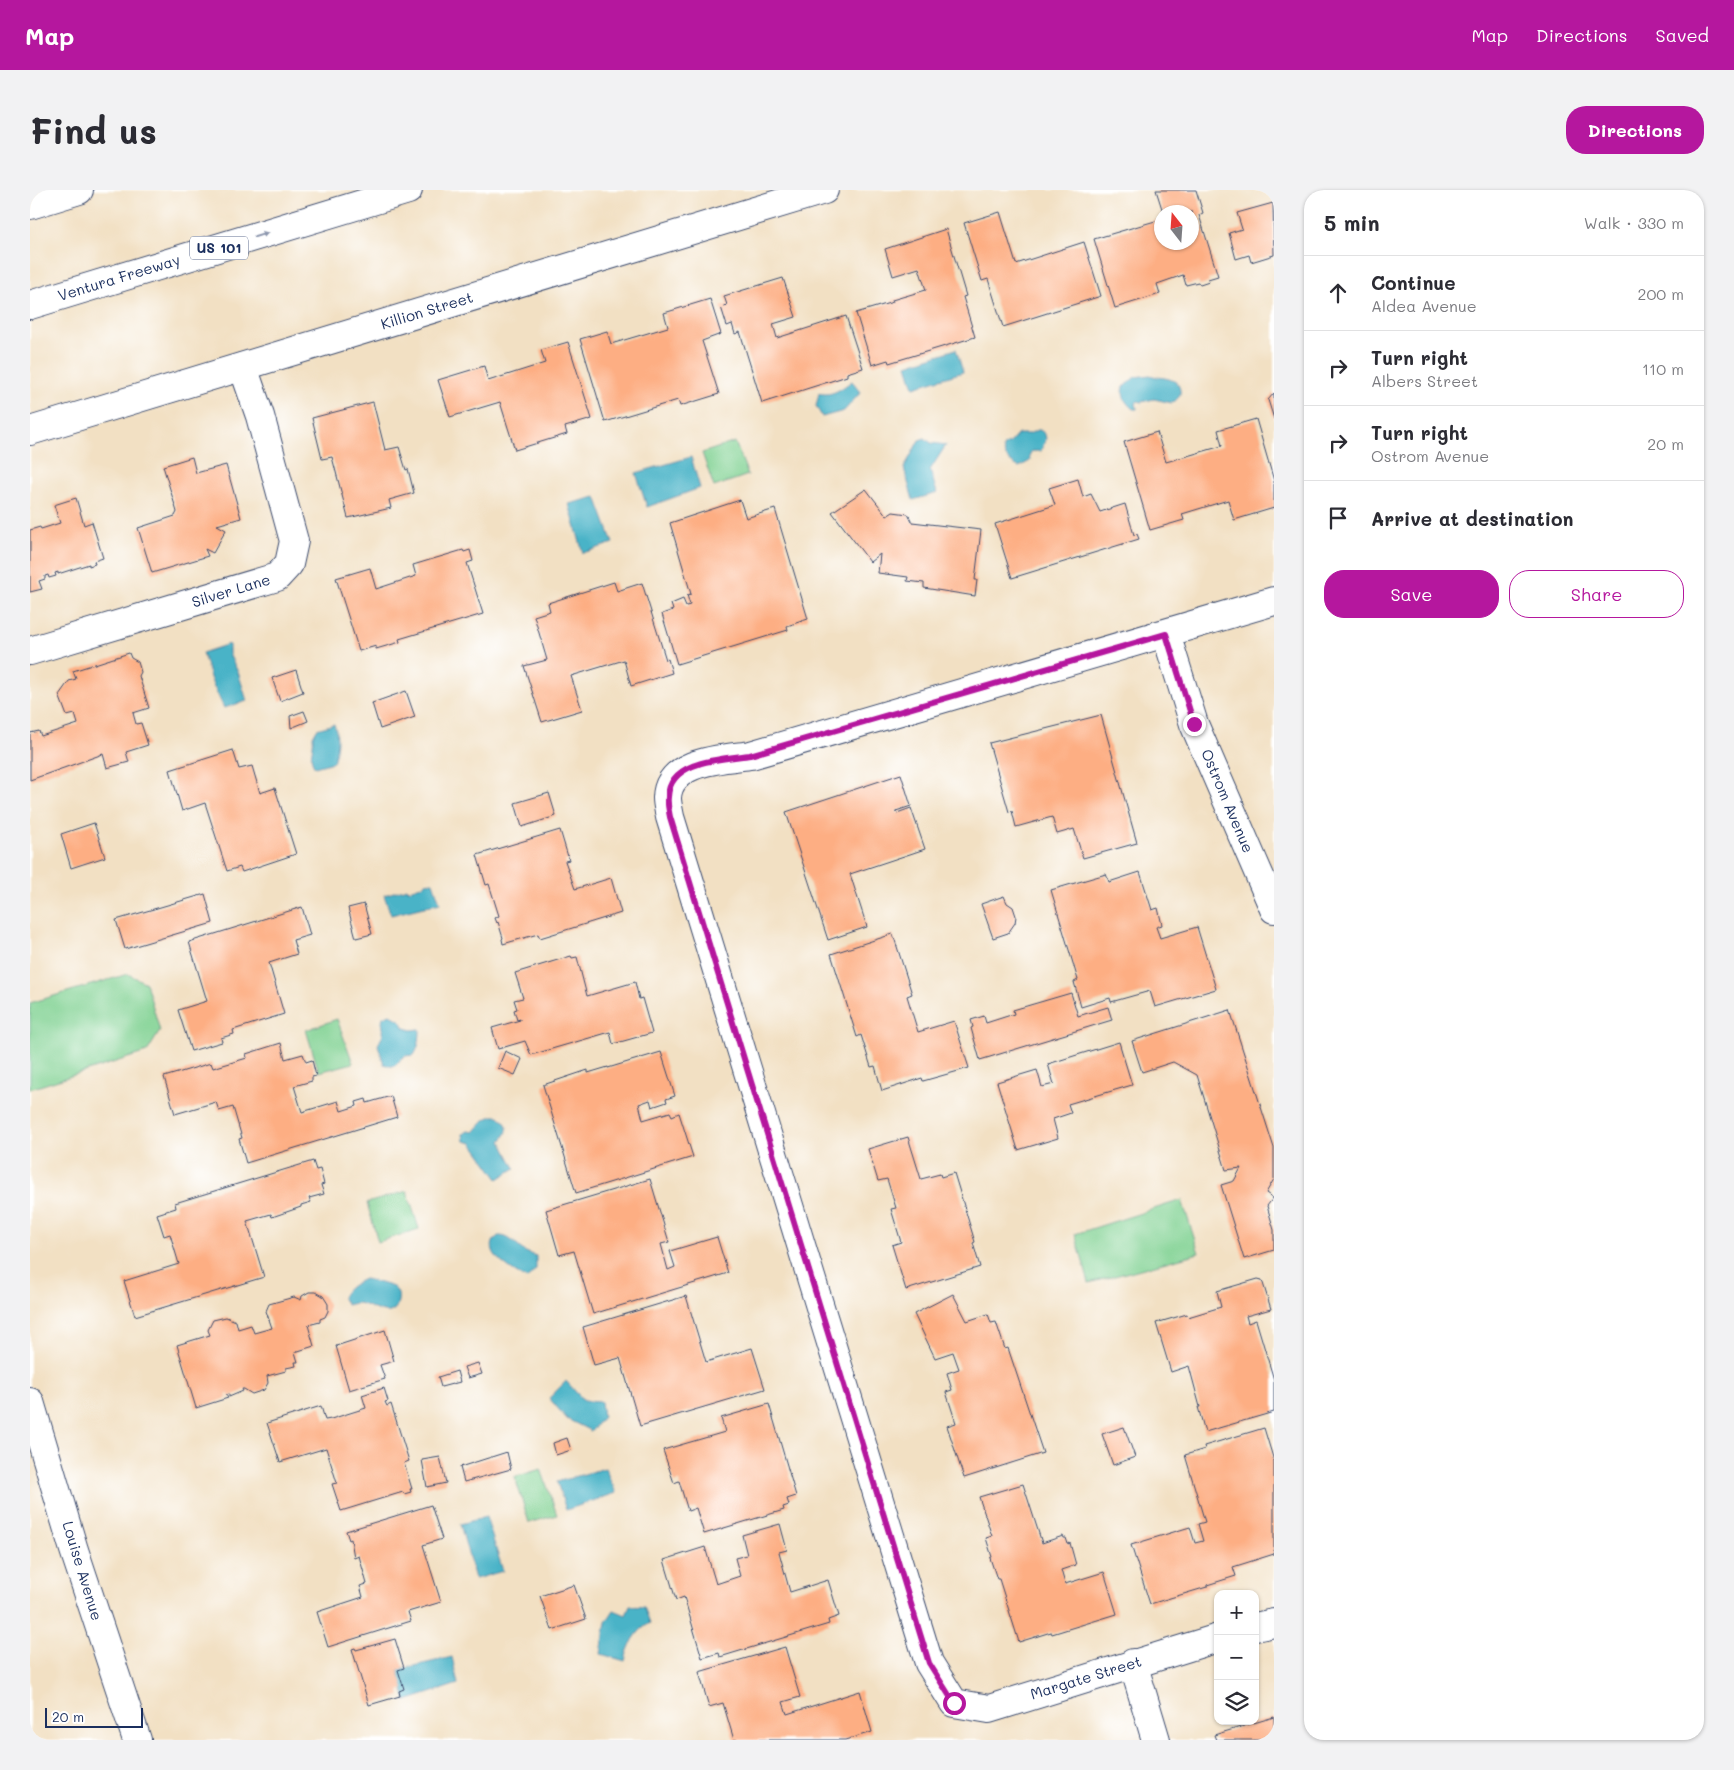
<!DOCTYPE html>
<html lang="en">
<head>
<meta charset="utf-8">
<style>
	body { margin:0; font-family:Mali,sans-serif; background:#f2f2f3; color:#2b2b33 }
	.controls { position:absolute; right:15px; bottom:15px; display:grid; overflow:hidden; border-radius:10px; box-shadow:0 1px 4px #0004 }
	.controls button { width:45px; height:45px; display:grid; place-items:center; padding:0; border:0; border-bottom:1px solid #e1e1e2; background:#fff; color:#2b2b33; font:25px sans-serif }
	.compass { position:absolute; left:1124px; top:15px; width:45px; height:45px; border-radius:50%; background:#fff; box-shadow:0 1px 4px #0004; rotate:343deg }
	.scale { position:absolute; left:15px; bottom:12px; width:98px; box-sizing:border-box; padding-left:5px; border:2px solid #1b2f5e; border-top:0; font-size:14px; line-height:18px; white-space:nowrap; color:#1b2f5e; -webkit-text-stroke:4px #fff; paint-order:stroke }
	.stop { position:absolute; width:15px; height:15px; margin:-11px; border:4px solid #b5179e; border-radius:50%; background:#fff }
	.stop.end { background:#b5179e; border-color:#fff; box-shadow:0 1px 5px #0008 }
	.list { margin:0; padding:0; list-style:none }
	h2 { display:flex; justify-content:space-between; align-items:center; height:65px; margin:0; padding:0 20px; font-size:21px }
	h2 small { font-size:16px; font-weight:400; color:#7c7c81 }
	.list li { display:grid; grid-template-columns:32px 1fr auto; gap:15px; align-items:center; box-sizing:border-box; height:75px; padding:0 20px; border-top:1px solid #e1e1e2 }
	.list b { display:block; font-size:19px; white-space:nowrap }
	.list p { margin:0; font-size:16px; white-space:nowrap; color:#7c7c81 }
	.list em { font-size:16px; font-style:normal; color:#7c7c81 }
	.actions { display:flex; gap:10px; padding:15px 20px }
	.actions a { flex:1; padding:11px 0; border:1px solid #b5179e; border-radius:20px; text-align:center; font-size:18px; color:#b5179e }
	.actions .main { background:#b5179e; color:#fff }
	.icon { flex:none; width:28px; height:28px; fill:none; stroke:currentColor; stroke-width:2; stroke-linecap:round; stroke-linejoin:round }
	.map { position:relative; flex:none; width:1244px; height:1550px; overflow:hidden; border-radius:20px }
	header { display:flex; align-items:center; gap:30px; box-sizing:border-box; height:70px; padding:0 25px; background:#b5179e; color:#fff }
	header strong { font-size:24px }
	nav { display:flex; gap:28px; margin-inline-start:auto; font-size:18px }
	.intro { display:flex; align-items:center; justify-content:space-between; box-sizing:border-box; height:120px; padding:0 30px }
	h1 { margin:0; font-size:35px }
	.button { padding:12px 22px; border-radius:20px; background:#b5179e; color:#fff; font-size:18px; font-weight:700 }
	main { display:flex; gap:30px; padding:0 30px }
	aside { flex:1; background:#fff; border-radius:20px; box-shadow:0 1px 4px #0004 }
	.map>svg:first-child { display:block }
	.green { fill:#81d293; stroke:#4e8078 }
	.water { fill:#49b3c7; stroke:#327192 }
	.building { fill:#fdae83 }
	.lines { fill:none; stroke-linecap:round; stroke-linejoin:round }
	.minor-casing { stroke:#3b4a6d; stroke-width:30 }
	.tertiary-casing { stroke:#3b4a6d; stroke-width:30 }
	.motorway-casing { stroke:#3b4a6d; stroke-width:30 }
	.minor { stroke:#fff; stroke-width:28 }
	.tertiary { stroke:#fff; stroke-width:28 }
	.motorway { stroke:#fff; stroke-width:28 }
	.oneway { fill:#8d97ae }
	.route { stroke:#b5179e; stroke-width:6 }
	.labels { text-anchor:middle; stroke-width:4; stroke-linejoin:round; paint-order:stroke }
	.shield { fill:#fff; stroke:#5f6d8e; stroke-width:1 }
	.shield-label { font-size:14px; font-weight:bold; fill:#1b2f5e }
	.street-label { font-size:15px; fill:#1b2f5e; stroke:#fff }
</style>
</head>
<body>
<header>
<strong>Map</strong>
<nav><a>Map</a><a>Directions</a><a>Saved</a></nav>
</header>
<div class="intro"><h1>Find us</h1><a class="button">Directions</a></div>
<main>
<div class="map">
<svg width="1244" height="1550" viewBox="0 0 1244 1550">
	<rect width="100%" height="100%" fill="#fff"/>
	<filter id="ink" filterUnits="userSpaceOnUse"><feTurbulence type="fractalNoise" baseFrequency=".02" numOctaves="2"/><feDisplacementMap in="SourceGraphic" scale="10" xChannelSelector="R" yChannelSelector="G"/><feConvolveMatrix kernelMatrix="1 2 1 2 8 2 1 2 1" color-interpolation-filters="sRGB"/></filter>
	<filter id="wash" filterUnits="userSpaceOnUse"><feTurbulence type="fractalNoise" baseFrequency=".0096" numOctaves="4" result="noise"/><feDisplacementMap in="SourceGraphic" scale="20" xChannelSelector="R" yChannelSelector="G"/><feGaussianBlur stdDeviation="1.12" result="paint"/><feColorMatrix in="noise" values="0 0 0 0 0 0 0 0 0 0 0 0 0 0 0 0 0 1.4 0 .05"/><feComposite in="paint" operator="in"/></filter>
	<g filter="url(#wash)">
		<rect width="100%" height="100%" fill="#f2e0c3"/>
		<g class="green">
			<polygon points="705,252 718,285 684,297 672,263"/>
			<polygon points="98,784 116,793 130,841 117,862 0,899 0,813"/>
			<polygon points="307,829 323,873 289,882 276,840"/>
			<polygon points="377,1001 389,1039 348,1052 337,1013"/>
			<polygon points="1152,1010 1169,1063 1059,1093 1045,1044"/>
			<polygon points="511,1279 527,1325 499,1333 485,1287"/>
		</g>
		<g class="water">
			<polygon points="926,159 933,182 884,197 877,175"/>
			<path d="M1120,185C1130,189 1148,186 1150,200C1151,206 1147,210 1142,213L1124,209L1111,212L1108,211L1106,213L1107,219H1103C1096,213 1091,207 1094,197L1105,187Z"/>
			<path d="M822,191L831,202L814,221L792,227L786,216L789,203C802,207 812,198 822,191Z"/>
			<path d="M1007,240H1010L1015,244L1016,249L1011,261C1004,262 998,258 1000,271L989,277C980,273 975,268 973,258L974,255L980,253L988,244H999Z"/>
			<polygon points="895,248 901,253 916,255 900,280 907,303 883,310 874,278 889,250"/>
			<polygon points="661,267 670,298 617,317 606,283"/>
			<polygon points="566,307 583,353 553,363 539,314"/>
			<path d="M199,454V464L208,482L217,511L194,518C190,510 187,503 183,495C178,485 177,473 172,463Z"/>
			<path d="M304,534C309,547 307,558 303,572L285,577C277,566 285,558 283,546L287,539Z"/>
			<polygon points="403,692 410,713 361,725 354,705 377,698 379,700 394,695 394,693"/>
			<path d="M360,824L371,831L375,838L382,840L390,839C390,847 389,858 384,865L375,866C365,872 369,880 354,874L348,855C350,850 354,845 353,839C353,834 351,833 353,827Z"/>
			<path d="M463,926H469C479,935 480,940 471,951L485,978L468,989L442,953L434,951L433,944L438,941L444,942L456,929Z"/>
			<path d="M468,1046C480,1045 485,1055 494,1061C497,1063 502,1064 506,1066V1079L497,1089C485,1083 448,1062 468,1046Z"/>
			<path d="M334,1089C337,1089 361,1096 363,1097C368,1101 369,1105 368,1111C364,1134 340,1115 328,1113C324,1113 321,1114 317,1115L312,1107C317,1097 324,1094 334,1089Z"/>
			<polygon points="536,1191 554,1211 571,1212 573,1227 561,1241 537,1229 519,1208"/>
			<polygon points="575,1278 586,1303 536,1320 527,1292"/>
			<polygon points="456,1327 473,1381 445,1389 430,1334"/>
			<path d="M600,1416L614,1417L620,1433C606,1441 598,1456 595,1471L571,1464L576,1432L584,1420L596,1425Z"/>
			<polygon points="422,1467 428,1494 376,1511 368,1480"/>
		</g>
		<g id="blocks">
			<g class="building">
				<polygon points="1126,0 1166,0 1173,23 1169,25 1188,86 1178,89 1179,92 1170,95 1168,92 1156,95 1153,85 1127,94 1130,104 1085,118 1064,49 1132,29 1132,52 1162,52 1162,22 1133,22"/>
				<polygon points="1243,13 1244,65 1221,72 1219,65 1206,69 1199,43 1212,39 1207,23"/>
				<polygon points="970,22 986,74 1054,52 1071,106 973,137 958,89 952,91 934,33"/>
				<polygon points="916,39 936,106 933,107 945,147 859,173 858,170 842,175 826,123 863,112 862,110 896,100 889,78 863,86 855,59"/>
				<polygon points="753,88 766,127 743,134 747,148 816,126 833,178 817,183 817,186 732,213 710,142 705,144 702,134 697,136 691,117 697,115 694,106"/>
				<polygon points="680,109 691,144 672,151 689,204 650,216 648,210 575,232 550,149 577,141 581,154 638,137 634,123"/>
				<polygon points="538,152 562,229 535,237 537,244 485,260 470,212 420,227 408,190 454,176 458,191 515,173 511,160"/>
				<polygon points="1244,203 1244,229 1238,210"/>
				<polygon points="343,212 355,260 369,257 376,280 378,279 384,303 359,310 361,318 318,328 302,267 292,269 282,228"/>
				<polygon points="1226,229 1244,291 1244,318 1204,330 1198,310 1152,324 1154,330 1120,340 1094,252 1127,242 1136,272 1192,256 1188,240"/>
				<polygon points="162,267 166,283 196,275 211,328 187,335 196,340 183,363 175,359 178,366 122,383 108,338 145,326 147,322 133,276"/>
				<polygon points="1048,289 1053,307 1061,304 1070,322 1095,314 1104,345 1107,344 1109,349 982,388 965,334 1025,315 1019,298"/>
				<polygon points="836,299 857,326 863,322 878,324 882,332 951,340 945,390 947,390 945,406 894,398 894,393 877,391 878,387 848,383 850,364 840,372 802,322"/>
				<polygon points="46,308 54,335 62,332 73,368 64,371 65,374 59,376 59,374 28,384 28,382 25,383 26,386 19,388 18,385 15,386 15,389 9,391 12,399 0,402 0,340 10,337 11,339 30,333 24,315"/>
				<polygon points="710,310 716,328 745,319 778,429 757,436 758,440 647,474 632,424 643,420 641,414 653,409 656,416 660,415 657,405 661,404 640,333"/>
				<polygon points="433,360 434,362 440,360 443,371 437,373 453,424 369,449 370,452 346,459 346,456 329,461 306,388 340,378 346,399 386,386 383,375"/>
				<polygon points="584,392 587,401 612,393 636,470 638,469 642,483 601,496 594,470 541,486 552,520 512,532 494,476 517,470 504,426 520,421 518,413"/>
				<polygon points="99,463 101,468 108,472 111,482 109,486 119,518 103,523 106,534 111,533 118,555 96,562 99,572 77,578 73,564 0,590 0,543 9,541 11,546 48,534 45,524 37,526 29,505 39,491 46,489 43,481"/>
				<polygon points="266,480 273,502 250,511 242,488"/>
				<polygon points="376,501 385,527 350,539 342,513"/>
				<polygon points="274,521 278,531 261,538 260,526"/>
				<polygon points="1071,525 1107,653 1053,668 1044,639 1027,644 1022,627 986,637 982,621 979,622 959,553"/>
				<polygon points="203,560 209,579 222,576 230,603 245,598 266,664 212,682 210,677 197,681 175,613 152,621 140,580"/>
				<polygon points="871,584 881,616 866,621 867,623 881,618 895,659 820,684 837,737 798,750 756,622"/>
				<polygon points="519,603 526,626 492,637 485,613"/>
				<polygon points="64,633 75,667 41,678 31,644"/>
				<polygon points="530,640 539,670 535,671 545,699 581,688 591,723 510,748 508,744 473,754 472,749 473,748 468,732 467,733 465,728 469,726 459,694 456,695 447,665"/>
				<polygon points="1110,682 1122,720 1128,718 1132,735 1126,737 1130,748 1167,737 1186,799 1125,817 1120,801 1081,812 1080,808 1051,817 1044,792 1048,790 1021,700 1076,684 1079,692"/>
				<polygon points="175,704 183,733 95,759 86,730"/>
				<polygon points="974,706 977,713 983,717 986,726 985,733 978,743 963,748 951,714"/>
				<polygon points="334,714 342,744 326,748 318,718"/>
				<polygon points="272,717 280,745 263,750 267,764 239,773 254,824 203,840 204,844 191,848 192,852 161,861 148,820 177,811 159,752"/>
				<polygon points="863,744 882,804 877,806 888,842 924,831 939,878 893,891 892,888 852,901 845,876 841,877 831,845 827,847 801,764"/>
				<polygon points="541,766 542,768 547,767 557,806 605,792 609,809 612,808 622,843 583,854 580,842 501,865 495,851 468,859 462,838 490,830 490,829 487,830 484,820 487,819 484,810 493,808 485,783"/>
				<polygon points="1041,803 1048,826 1078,817 1082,830 950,870 941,838 943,837 941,830 954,826 956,833 984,824 983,820"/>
				<polygon points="1200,820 1244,958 1244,989 1236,1003 1243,1008 1237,1016 1244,1040 1244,1060 1214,1069 1191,995 1204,991 1211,978 1196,980 1167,885 1143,872 1112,882 1102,851"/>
				<polygon points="1089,852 1102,895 1038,914 1041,923 1023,929 1028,948 988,960 967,892 1007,880 1012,897 1024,894 1018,874"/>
				<polygon points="251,853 255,869 273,864 276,872 282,870 286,886 282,887 282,891 264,896 272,922 308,911 311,921 327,916 326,912 336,909 337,913 361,906 367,927 216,973 209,949 212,948 203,917 189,921 186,912 145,924 134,887 181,873 183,878 217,868 216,864"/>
				<polygon points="475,861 492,869 485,885 468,878"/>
				<polygon points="631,862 645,906 636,909 637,912 622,917 620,910 609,914 613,930 640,922 642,926 649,923 663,967 546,1003 513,895 558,880 558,883 578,877 578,878"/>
				<polygon points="878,947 891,989 910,984 911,987 924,983 945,1052 943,1053 950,1077 876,1100 862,1055 871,1052 861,1019 866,1018 857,989 848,991 838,959"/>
				<polygon points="283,971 286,980 290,979 294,994 291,995 294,1004 279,1008 281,1012 271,1015 271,1017 242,1027 241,1024 217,1031 234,1087 105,1126 94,1091 149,1074 140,1044 134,1046 127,1024 146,1018 145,1013"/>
				<polygon points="620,989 639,1052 631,1054 638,1080 645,1077 640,1061 687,1047 698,1083 563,1124 544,1061 529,1065 516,1020"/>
				<polygon points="1228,1089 1232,1090 1241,1119 1216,1126 1218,1133 1226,1130 1244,1190 1244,1222 1175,1242 1168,1217 1170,1217 1159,1176 1141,1182 1126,1133 1157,1124 1158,1127 1191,1117 1187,1101"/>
				<polygon points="279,1102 286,1102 293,1106 298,1114 298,1121 295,1127 290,1129 290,1132 278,1135 284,1156 265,1162 268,1172 265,1172 266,1176 256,1178 256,1181 237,1186 238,1193 234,1200 222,1204 214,1199 212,1199 213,1201 199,1207 199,1204 196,1205 198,1208 166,1218 147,1155 180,1145 178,1140 183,1130 196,1127 206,1131 208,1139 221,1135 224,1143 242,1138 236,1121 239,1114 264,1107 271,1110 272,1106"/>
				<polygon points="923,1104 937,1131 958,1124 961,1133 966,1132 975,1159 978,1158 1013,1263 934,1288 917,1236 926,1233 916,1202 922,1200 917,1183 929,1179 923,1162 905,1168 884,1124"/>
				<polygon points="656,1106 676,1172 722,1158 735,1199 610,1236 590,1168 564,1175 553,1137"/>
				<polygon points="355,1140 364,1171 350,1175 355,1189 319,1200 306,1156"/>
				<polygon points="448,1173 452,1184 438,1188 434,1177"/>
				<polygon points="427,1181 430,1192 411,1197 408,1187"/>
				<polygon points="354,1198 358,1211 355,1212 357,1216 361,1214 379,1271 374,1273 382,1299 380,1299 381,1302 374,1304 373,1302 311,1321 302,1294 307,1293 296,1258 250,1272 237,1233 291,1216 295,1230 301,1229 336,1218 332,1205"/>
				<polygon points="739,1214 766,1306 757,1309 759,1315 753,1317 754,1320 674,1344 666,1318 658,1321 649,1291 644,1293 633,1260 695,1242 691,1228"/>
				<polygon points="1094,1237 1105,1267 1083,1275 1072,1244"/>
				<polygon points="1234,1238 1244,1271 1244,1364 1203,1377 1206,1386 1177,1395 1177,1397 1120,1414 1101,1355 1160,1337 1165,1353 1173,1351 1168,1334 1175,1332 1155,1265 1175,1259 1174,1256"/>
				<polygon points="537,1248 541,1260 526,1265 523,1253"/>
				<polygon points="477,1262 481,1279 434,1292 430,1277"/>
				<polygon points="410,1267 416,1293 397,1297 392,1270"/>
				<polygon points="993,1294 1012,1353 1033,1346 1034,1348 1036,1348 1038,1354 1040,1353 1046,1375 1031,1380 1035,1394 1074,1382 1087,1424 1022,1444 1021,1442 989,1452 969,1389 967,1389 960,1368 962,1367 956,1348 962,1346 949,1307"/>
				<polygon points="401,1315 412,1349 393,1355 411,1412 378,1422 381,1431 298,1457 287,1422 333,1407 330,1396 337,1394 329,1366 324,1368 321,1349 319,1350 316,1341"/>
				<polygon points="750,1334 757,1360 749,1362 760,1402 798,1390 809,1426 798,1430 799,1434 690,1467 689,1463 672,1468 654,1407 646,1410 634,1370 675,1357 686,1394 710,1386 705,1368 717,1365 712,1345"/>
				<polygon points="544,1395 556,1429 522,1440 510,1406"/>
				<polygon points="365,1449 374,1478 368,1480 374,1499 369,1501 370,1506 339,1515 322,1459 325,1458 326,1460"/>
				<polygon points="755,1457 770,1507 753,1512 757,1524 830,1501 842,1542 815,1550 704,1550 693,1513 679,1517 669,1482"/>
				<polygon points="1244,1527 1244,1550 1186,1550 1184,1545"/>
			</g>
		</g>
	</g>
	<g filter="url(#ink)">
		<use href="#blocks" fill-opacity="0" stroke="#3b4a6d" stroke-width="1"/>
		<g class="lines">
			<defs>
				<g id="minor">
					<polyline points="1136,444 1164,534 1244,719"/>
					<polyline points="0,461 247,387 259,374 264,351 230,226 213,177"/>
					<polyline points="1225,1437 1244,1433"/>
					<path d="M1188,1448L959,1519L924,1513L899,1473L640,627C639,621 637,614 637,608C638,570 693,569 721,565L1244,411"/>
					<polyline points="1103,1473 1126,1550"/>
				</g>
				<g id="tertiary">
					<polyline points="0,241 794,0"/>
					<polyline points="0,1212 44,1360 107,1550"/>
				</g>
				<g id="motorway">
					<polyline points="0,15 49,0"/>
					<polyline points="0,115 378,0"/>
				</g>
			</defs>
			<use href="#minor" class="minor-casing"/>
			<use href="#tertiary" class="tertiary-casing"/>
			<use href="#motorway" class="motorway-casing"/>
			<use href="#minor" class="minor"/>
			<use href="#tertiary" class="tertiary"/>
			<use href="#motorway" class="motorway"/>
		</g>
		<defs><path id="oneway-solid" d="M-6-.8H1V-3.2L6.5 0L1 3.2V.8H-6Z" transform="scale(1.25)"/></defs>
		<use class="oneway" href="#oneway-solid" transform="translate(231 45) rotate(-17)"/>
	</g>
	<g class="lines" filter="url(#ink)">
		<path class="route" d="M924,1513L899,1473L640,627C639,621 637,614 638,607C639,570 693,569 720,565L1136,444L1164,534"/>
	</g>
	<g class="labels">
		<rect class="shield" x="160" y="46.5" width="58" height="23" rx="4"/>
		<g class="shield-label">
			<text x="189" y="63">US 101</text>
		</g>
		<g class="street-label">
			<text transform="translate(89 88) rotate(-17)" y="5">Ventura Freeway</text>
			<text transform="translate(397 121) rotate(-17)" y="5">Killion Street</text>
			<text transform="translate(201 401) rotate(-17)" y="5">Silver Lane</text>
			<text transform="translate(1197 611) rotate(67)" y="5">Ostrom Avenue</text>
			<text transform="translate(52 1381) rotate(73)" y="5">Louise Avenue</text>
			<text transform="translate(1056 1488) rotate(-17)" y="5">Margate Street</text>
		</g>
	</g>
</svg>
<div class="controls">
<button>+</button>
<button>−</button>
<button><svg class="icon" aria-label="layers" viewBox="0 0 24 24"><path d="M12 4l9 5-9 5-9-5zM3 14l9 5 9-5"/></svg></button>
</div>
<svg class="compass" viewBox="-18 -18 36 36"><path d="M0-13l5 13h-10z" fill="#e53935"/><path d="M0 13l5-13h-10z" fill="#7c7c81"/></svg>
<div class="scale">20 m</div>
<div class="stop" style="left:924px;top:1513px"></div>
<div class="stop end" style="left:1164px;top:534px"></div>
</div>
<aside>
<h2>5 min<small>Walk · 330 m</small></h2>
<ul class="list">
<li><svg class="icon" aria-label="ahead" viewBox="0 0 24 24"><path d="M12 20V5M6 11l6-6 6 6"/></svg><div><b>Continue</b><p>Aldea Avenue</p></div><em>200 m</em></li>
<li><svg class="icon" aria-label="right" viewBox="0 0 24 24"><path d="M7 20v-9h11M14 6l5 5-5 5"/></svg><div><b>Turn right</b><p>Albers Street</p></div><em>110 m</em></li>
<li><svg class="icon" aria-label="right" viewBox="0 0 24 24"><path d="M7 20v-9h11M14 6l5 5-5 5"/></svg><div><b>Turn right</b><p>Ostrom Avenue</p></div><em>20 m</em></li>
<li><svg class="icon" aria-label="arrive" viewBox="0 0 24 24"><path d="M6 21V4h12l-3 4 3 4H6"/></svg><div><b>Arrive at destination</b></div></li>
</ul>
<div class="actions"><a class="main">Save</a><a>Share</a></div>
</aside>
</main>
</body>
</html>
